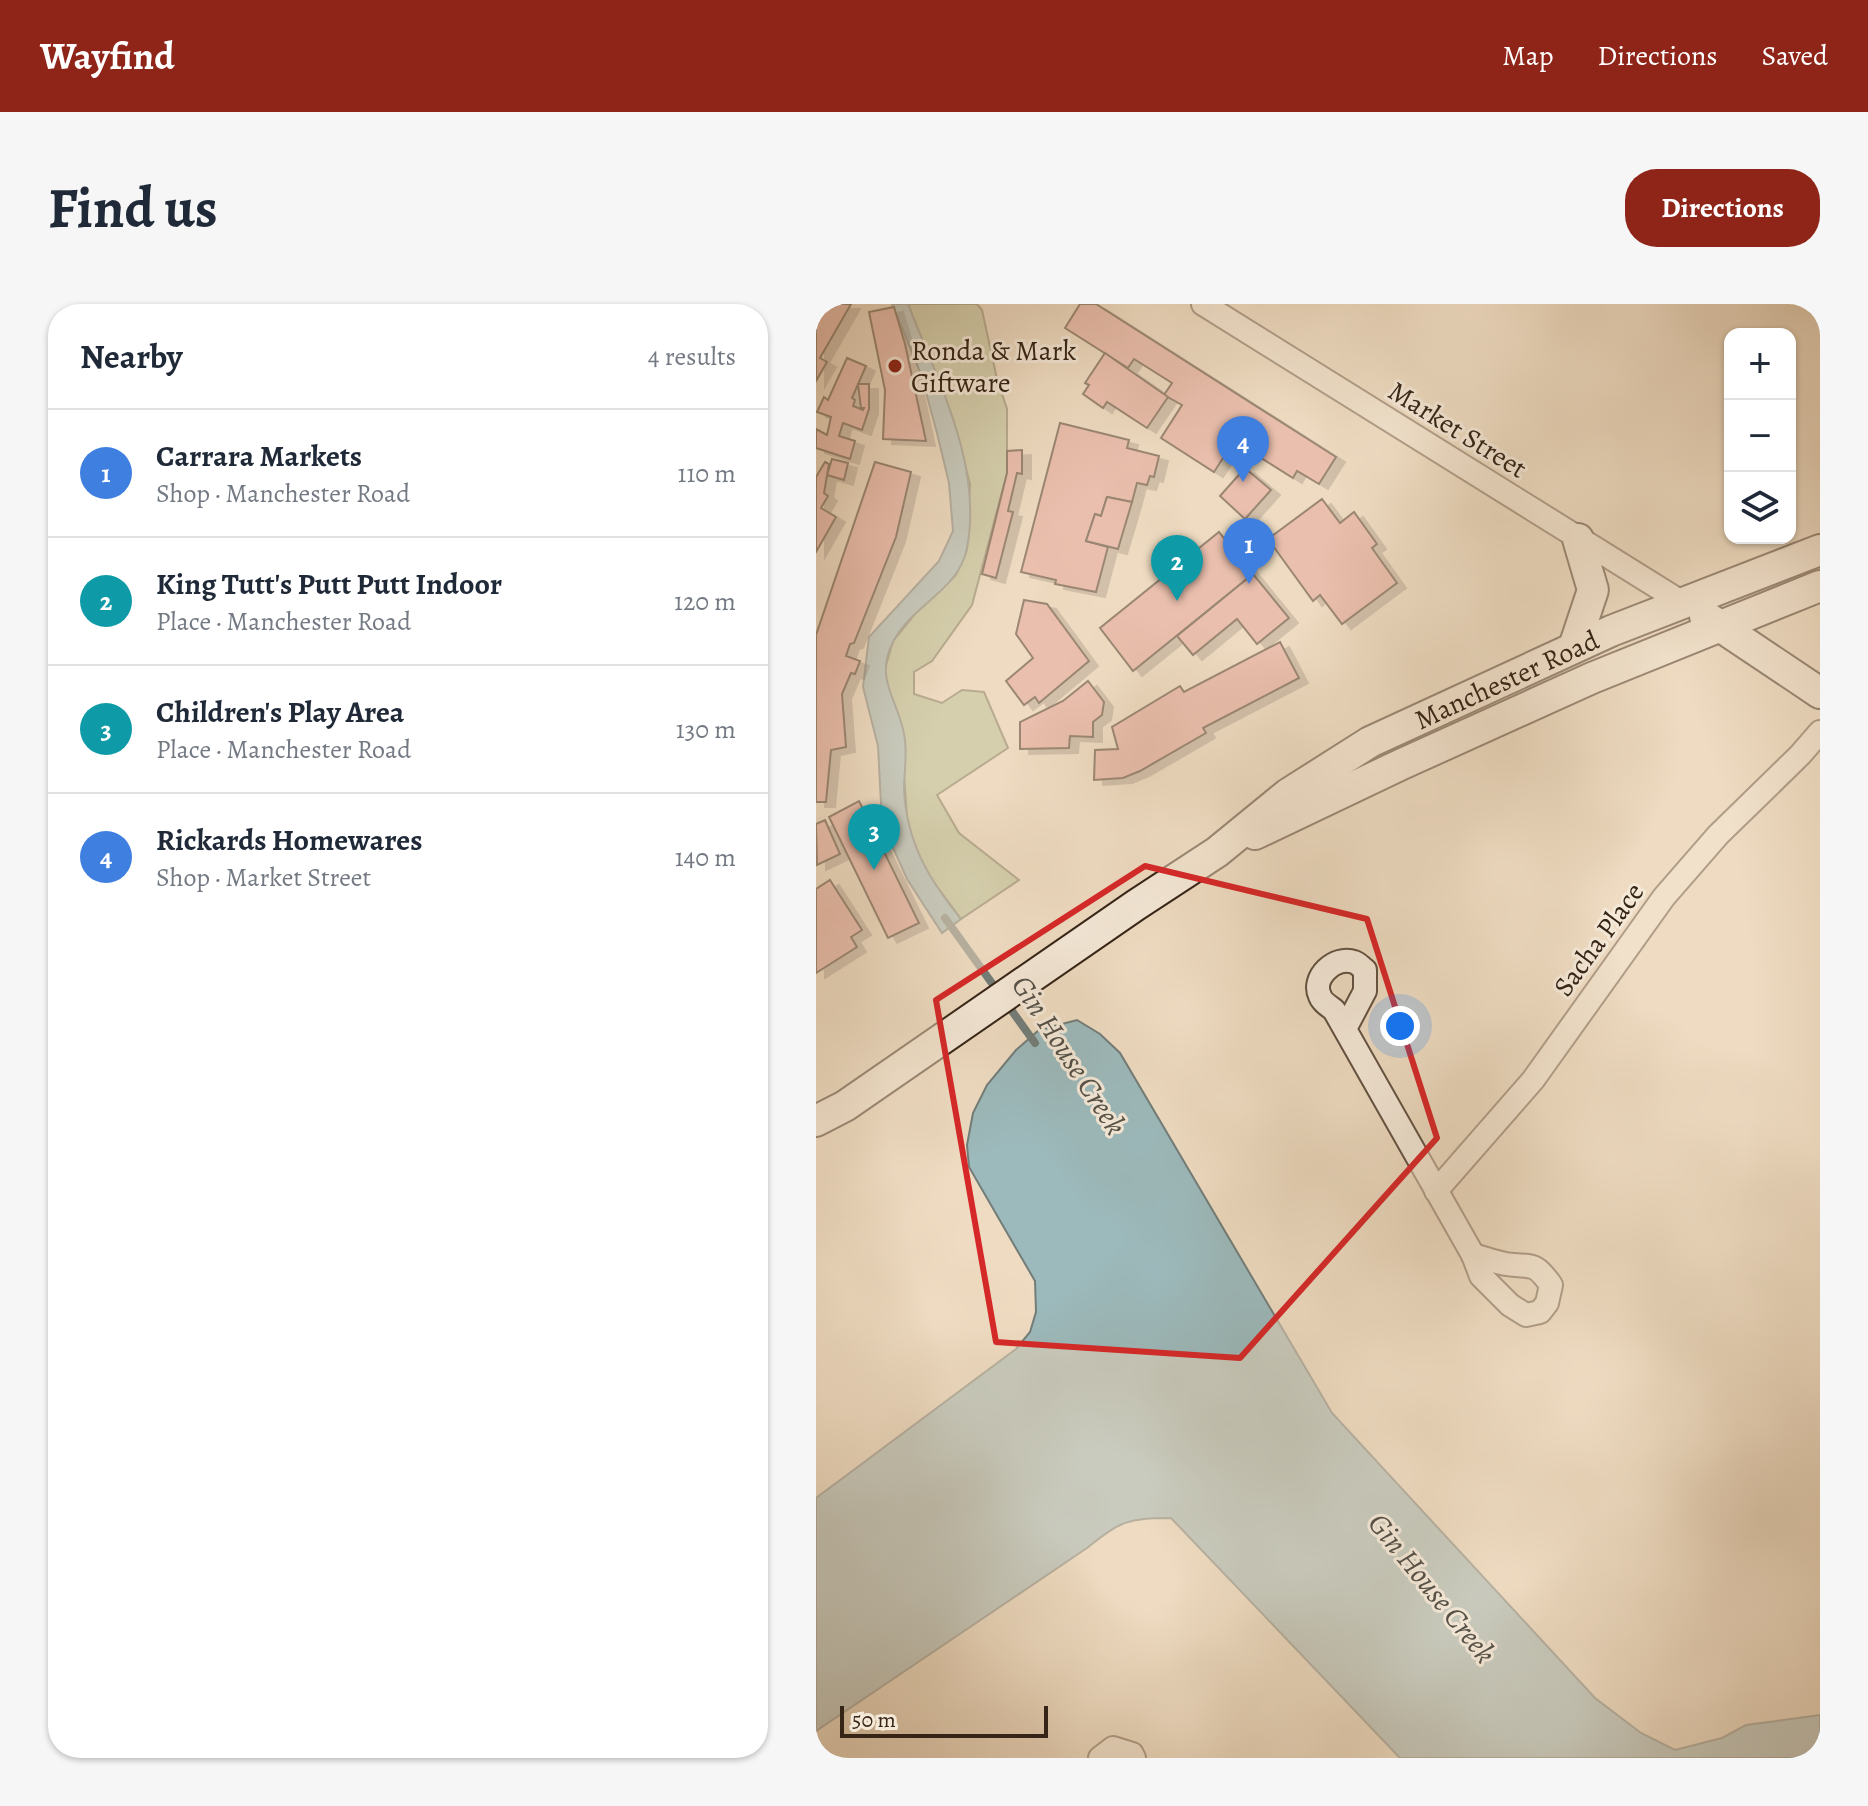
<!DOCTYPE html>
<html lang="en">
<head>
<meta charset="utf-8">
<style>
	body { margin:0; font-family:Alegreya,serif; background:#f6f6f7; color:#1f2937 }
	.controls { position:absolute; right:24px; top:24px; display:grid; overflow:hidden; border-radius:16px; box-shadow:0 2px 6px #0004 }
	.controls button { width:72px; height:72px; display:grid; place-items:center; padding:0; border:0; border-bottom:2px solid #e0e1e3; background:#fff; color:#1f2937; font:40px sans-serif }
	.scale { position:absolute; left:24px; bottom:20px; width:208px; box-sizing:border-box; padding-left:8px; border:4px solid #362417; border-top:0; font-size:22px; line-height:28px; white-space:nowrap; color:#362417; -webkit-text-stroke:6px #f4e8d7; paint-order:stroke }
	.you { position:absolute; left:584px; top:722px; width:28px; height:28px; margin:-20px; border:6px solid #fff; border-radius:50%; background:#1a73e8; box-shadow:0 0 0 12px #1a73e833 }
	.badge { display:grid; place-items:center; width:52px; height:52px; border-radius:50%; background:#8f2418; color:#fff; font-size:26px; font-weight:700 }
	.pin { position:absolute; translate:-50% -66px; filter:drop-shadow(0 2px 4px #0008) }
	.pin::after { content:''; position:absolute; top:42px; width:28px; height:24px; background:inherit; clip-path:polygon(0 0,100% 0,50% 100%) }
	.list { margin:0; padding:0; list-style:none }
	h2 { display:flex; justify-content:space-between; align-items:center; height:104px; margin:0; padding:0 32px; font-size:34px }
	h2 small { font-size:26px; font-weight:400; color:#747a83 }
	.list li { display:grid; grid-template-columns:52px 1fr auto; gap:24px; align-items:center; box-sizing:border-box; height:128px; padding:0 32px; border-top:2px solid #e0e1e3 }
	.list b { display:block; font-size:30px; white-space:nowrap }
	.list p { margin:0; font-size:26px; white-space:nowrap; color:#747a83 }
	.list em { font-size:26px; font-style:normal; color:#747a83 }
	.icon { flex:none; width:44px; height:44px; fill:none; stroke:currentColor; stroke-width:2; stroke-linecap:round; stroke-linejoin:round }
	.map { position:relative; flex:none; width:1004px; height:1454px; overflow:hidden; border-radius:32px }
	header { display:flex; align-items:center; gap:48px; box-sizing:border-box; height:112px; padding:0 40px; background:#8f2418; color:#fff }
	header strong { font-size:38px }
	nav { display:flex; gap:44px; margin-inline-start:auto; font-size:28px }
	.intro { display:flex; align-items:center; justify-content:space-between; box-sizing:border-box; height:192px; padding:0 48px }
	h1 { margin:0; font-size:56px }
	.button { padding:20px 36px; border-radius:32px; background:#8f2418; color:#fff; font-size:28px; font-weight:700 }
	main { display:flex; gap:48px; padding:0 48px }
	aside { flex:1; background:#fff; border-radius:32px; box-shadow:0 2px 6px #0004 }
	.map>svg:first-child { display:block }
	.green { fill:#b7c094; stroke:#767256; stroke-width:2 }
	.water { fill:#9cb9bb; stroke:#737d79; stroke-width:2 }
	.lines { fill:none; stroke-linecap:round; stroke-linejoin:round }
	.stream { stroke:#737d79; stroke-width:8 }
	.building { fill:#e49e95; stroke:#362417; stroke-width:2; filter:url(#shadow) }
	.street-casing { stroke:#645242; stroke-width:26 }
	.secondary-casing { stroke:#362417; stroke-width:34 }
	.street { stroke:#f4e8d7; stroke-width:22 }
	.secondary { stroke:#f4e8d7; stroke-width:30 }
	.marked { fill:none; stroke:#d62828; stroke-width:6; stroke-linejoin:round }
	.poi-dot { fill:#8f2418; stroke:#f4e8d7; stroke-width:3 }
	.labels { text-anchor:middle; stroke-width:6; stroke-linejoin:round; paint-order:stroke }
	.poi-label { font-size:28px; fill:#362417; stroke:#f4e8d7; text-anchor:start }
	.street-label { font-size:28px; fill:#362417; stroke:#f4e8d7 }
	.water-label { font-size:30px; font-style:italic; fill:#555148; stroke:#f4e8d7 }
</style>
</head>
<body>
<header>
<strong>Wayfind</strong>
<nav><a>Map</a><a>Directions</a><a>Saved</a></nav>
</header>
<div class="intro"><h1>Find us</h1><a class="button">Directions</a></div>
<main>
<aside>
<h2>Nearby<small>4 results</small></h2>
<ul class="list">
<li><span class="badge" style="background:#3f7fe0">1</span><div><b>Carrara Markets</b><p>Shop · Manchester Road</p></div><em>110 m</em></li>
<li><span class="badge" style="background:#0f9aa8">2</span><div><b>King Tutt's Putt Putt Indoor</b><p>Place · Manchester Road</p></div><em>120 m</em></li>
<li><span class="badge" style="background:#0f9aa8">3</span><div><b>Children's Play Area</b><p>Place · Manchester Road</p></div><em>130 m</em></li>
<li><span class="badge" style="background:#3f7fe0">4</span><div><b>Rickards Homewares</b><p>Shop · Market Street</p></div><em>140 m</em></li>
</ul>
</aside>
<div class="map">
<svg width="1004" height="1454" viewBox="0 0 1004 1454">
	<defs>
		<filter id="shadow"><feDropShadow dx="9" dy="5" stdDeviation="0" flood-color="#0004"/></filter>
	</defs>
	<rect width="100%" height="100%" fill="#eedbc1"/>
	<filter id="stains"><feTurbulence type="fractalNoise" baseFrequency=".0025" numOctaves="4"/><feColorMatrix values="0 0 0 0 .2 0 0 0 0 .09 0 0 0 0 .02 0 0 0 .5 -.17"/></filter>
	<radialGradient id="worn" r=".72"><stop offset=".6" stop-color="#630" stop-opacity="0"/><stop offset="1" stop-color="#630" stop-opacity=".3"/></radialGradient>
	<polygon class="green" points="92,0 161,0 166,6 181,75 191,105 191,169 156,301 116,357 98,368 98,390 126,399 146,386 168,388 192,444 121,491 143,529 203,576 145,615 108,565 96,534 91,513 88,472 68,368 77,337 98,311 140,271 151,245 154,180 146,148 137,115"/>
	<g class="water">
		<path d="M76,0H92C121,76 167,160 151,244C143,287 95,301 77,338C58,375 82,396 88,430C92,448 88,467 88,485C90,537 113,576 145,615L126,629L91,575L66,519L62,442L47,383L53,333L123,257L137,227L133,179L121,129L105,70Z"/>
		<path d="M261,716L284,730L304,749L516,1109L779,1394L825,1429L859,1446L906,1434L930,1421L1004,1411V1454H584L355,1214C311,1214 305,1217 271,1244L0,1427V1194L200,1045L214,1028L220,1008L219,977L153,863L151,841L157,809L171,781L200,746L223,726Z"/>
	</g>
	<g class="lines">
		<polyline class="stream" points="129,614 219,739"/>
	</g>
	<g class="building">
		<polygon points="0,0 35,0 4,54 11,58 0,77"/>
		<polygon points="264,0 280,0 520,153 503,180 481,167 477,174 418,137 398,168 345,134 366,101 348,91 356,79 318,55 312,64 249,24"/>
		<polygon points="78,3 89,40 110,137 67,135 69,86 53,8"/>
		<polygon points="289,49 352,93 331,124 291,98 287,104 267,90 273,81 269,79"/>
		<polygon points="31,54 50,62 36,94 39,96 37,102 47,106 48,104 45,104 42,80 53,80 53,105 46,126 27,119 23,132 39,137 34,155 0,144 0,125 11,131 15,113 1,108 8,93 12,96"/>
		<polygon points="244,119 313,136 311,144 343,152 338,173 334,172 331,181 321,179 316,198 291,193 285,212 279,210 270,237 292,243 280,288 239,280 240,276 205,268"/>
		<polygon points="206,146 206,170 201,169 192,207 197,208 180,274 166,270 191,169 191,147"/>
		<polygon points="16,155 32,159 28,176 11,171"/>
		<polygon points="9,158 13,160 8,189 12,192 5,204 20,213 0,248 0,173"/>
		<polygon points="59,158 95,168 80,233 38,339 34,340 30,352 44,357 39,370 35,369 26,390 30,443 15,446 10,498 0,498 0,331"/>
		<polygon points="429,164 455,186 429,215 404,192"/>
		<polygon points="291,193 316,198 302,245 270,237 279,210 285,212"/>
		<polygon points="506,195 524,219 538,208 561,240 556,244 581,279 526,320 504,291 497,297 452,235"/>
		<polygon points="403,228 437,270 317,367 284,324"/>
		<polygon points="437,270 473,314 441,340 421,315 377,351 361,332"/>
		<polygon points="208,296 231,300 273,357 223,399 219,393 208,401 190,377 217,354 200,330"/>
		<polygon points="464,338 483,374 387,424 390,429 324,467 307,474 278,476 279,446 302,445 296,423 364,382 368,388"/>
		<polygon points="272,377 288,398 286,411 277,418 277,433 254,432 253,444 204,445 204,418 247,397"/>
		<polygon points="43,497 103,619 72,634 13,513"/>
		<polygon points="9,516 24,550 1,561 0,520"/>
		<polygon points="14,576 46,626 35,633 41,643 0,669 0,585"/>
	</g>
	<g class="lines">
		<defs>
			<g id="street">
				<polyline points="387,0 867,299"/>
				<path d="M529,725L549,687V666C545,663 542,659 538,658C519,651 495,674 504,692C506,698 513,702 518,706L657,951"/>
				<polyline points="620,887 717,776 848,593 902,531 984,451 1004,428"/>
				<path d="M657,951C668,954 679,958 690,960C716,964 717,956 735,981L731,999L724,1008L710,1011L694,1001L665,972Z"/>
				<polyline points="284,1454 297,1444 316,1450 318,1454"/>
			</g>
			<g id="secondary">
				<polyline points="889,312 1004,389"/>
				<polyline points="758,343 777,286 762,235"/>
				<polyline points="439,530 586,460 776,374 1004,282"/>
				<path id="s1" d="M0,817L29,802L320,601L401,548L472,490L554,438L795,327L1004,246"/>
			</g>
		</defs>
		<use href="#street" class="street-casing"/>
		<use href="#secondary" class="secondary-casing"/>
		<use href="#street" class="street"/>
		<use href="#secondary" class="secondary"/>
	</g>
	<path d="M0 0H1004V1454H0ZM329,562L551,615L621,834L424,1054L180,1038L120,696Z" fill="#eedbc1" fill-opacity=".55" fill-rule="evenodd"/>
	<path class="marked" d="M329,562L551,615L621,834L424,1054L180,1038L120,696Z"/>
	<circle class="poi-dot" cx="79" cy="62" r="8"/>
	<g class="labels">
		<g class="poi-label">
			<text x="95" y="56">Ronda &amp; Mark<tspan x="95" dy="32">Giftware</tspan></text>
		</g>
		<g class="street-label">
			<text transform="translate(642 125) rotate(32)" y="10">Market Street</text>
			<text dy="10" stroke="none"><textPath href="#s1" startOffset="822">Manchester Road</textPath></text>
			<text transform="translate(782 635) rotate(-54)" y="10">Sacha Place</text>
		</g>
		<g class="water-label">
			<text transform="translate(253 751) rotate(57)" y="10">Gin House Creek</text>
			<text transform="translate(616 1284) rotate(51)" y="10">Gin House Creek</text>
		</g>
	</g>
	<rect width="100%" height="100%" filter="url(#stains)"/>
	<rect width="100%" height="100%" fill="url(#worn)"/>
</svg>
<div class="controls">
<button>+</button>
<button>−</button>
<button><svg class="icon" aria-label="layers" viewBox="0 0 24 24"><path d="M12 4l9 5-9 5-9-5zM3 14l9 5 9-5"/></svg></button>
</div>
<div class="scale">50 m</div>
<div class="you"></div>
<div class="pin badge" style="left:433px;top:280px;background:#3f7fe0">1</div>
<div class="pin badge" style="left:361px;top:297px;background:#0f9aa8">2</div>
<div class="pin badge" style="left:58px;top:566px;background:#0f9aa8">3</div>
<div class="pin badge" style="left:427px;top:178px;background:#3f7fe0">4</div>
</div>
</main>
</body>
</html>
